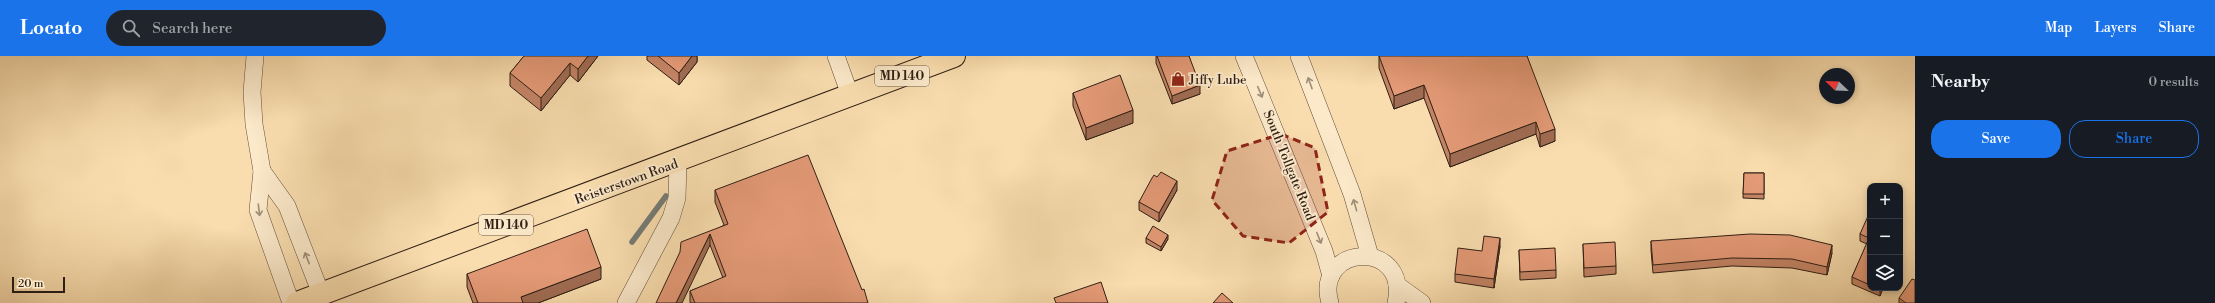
<!DOCTYPE html>
<html lang="en">
<head>
<meta charset="utf-8">
<style>
	body { margin:0; font-family:"Libre Bodoni",serif; background:#20242c; color:#f1f3f6 }
	.controls { position:absolute; right:12px; bottom:12px; display:grid; overflow:hidden; border-radius:8px; box-shadow:0 2px 6px #0003 }
	.controls button { width:36px; height:36px; display:grid; place-items:center; padding:0; border:0; border-bottom:1px solid #363941; background:#171b24; color:#f1f3f6; font:20px sans-serif }
	.compass { position:absolute; left:1819px; top:12px; width:36px; height:36px; border-radius:50%; background:#171b24; box-shadow:0 2px 6px #0003; rotate:293deg }
	.scale { position:absolute; left:12px; bottom:10px; width:53px; box-sizing:border-box; padding-left:4px; border:2px solid #2f1e14; border-top:0; font-size:11px; line-height:14px; white-space:nowrap; color:#2f1e14; -webkit-text-stroke:3px #fbe9ca; paint-order:stroke }
	.list { margin:0; padding:0; list-style:none }
	h2 { display:flex; justify-content:space-between; align-items:center; height:52px; margin:0; padding:0 16px; font-size:17px }
	h2 small { font-size:13px; font-weight:400; color:#9ea1a6 }
	.actions { display:flex; gap:8px; padding:12px 16px }
	.actions a { flex:1; padding:9px 0; border:1px solid #1a73e8; border-radius:16px; text-align:center; font-size:14px; color:#1a73e8 }
	.actions .main { background:#1a73e8; color:#fff }
	.icon { flex:none; width:22px; height:22px; fill:none; stroke:currentColor; stroke-width:2; stroke-linecap:round; stroke-linejoin:round }
	.map { position:relative; flex:none; width:1915px; height:247px; overflow:hidden }
	header { display:flex; align-items:center; gap:24px; box-sizing:border-box; height:56px; padding:0 20px; background:#1a73e8; color:#fff }
	header strong { font-size:19px }
	nav { display:flex; gap:22px; margin-inline-start:auto; font-size:14px }
	.search { width:280px; height:36px; background:#20242c; display:flex; align-items:center; gap:10px; box-sizing:border-box; padding:0 14px; border-radius:22px; color:#9ea1a6; font-size:15px }
	main { display:flex }
	aside { flex:1; background:#171b24 }
	.map>svg:first-child { display:block }
	.lines { fill:none; stroke-linecap:round; stroke-linejoin:round }
	.stream { stroke:#757b75; stroke-width:5.5 }
	.minor-casing { stroke:#624e3a; stroke-width:18 }
	.major-casing { stroke:#2f1e14; stroke-width:24 }
	.minor { stroke:#fbe9ca; stroke-width:17 }
	.major { stroke:#f9ddae; stroke-width:22 }
	.wall { fill:#c48466; stroke:#2f1e14 }
	.shaded-wall { fill:#a06c53; stroke:#2f1e14 }
	.building { fill:#e49a77; stroke:#2f1e14 }
	.oneway { stroke:#9f8e78 }
	.marked { fill:#8f2418; fill-opacity:0.2; stroke:#8f2418; stroke-width:3; stroke-dasharray:8 5; stroke-linejoin:round }
	.labels { text-anchor:middle; stroke-width:3.5; stroke-linejoin:round; paint-order:stroke }
	.shield { fill:#fbe9ca; stroke:#6c5b4b; stroke-width:1 }
	.shield-label { font-size:12px; font-weight:bold; fill:#2f1e14 }
	.poi-label { font-size:13px; fill:#2f1e14; stroke:#fbe9ca; text-anchor:start }
	.street-label { font-size:13px; fill:#2f1e14; stroke:#fbe9ca }
</style>
</head>
<body>
<header>
<strong>Locato</strong>
<div class="search"><svg class="icon" aria-label="search" viewBox="0 0 24 24"><circle cx="10" cy="10" r="6"/><path d="M15 15l6 6"/></svg>Search here</div>
<nav><a>Map</a><a>Layers</a><a>Share</a></nav>
</header>
<main>
<div class="map">
<svg width="1915" height="247" viewBox="0 0 1915 247">
	<rect width="100%" height="100%" fill="#f9ddae"/>
	<filter id="stains"><feTurbulence type="fractalNoise" baseFrequency=".005" numOctaves="4"/><feColorMatrix values="0 0 0 0 .2 0 0 0 0 .09 0 0 0 0 .02 0 0 0 .5 -.17"/></filter>
	<radialGradient id="worn" r=".72"><stop offset=".6" stop-color="#630" stop-opacity="0"/><stop offset="1" stop-color="#630" stop-opacity=".3"/></radialGradient>
	<g class="lines">
		<polyline class="stream" points="632,186 666,140"/>
		<defs>
			<g id="minor">
				<polyline points="255,0 252,36 254,68 262,115 258,154 291,247"/>
				<polyline points="836,0 850,39"/>
				<polyline points="1244,0 1324,195 1331,220"/>
				<polyline points="1299,0 1352,138 1370,200"/>
				<polyline points="262,115 287,150 321,238"/>
				<polyline points="1397,229 1422,247"/>
				<polyline points="626,247 671,162 677,142 678,106"/>
				<path d="M1330,247C1313,188 1410,182 1396,247"/>
			</g>
			<polyline id="major" points="297,247 954,0"/>
		</defs>
		<use href="#minor" class="minor-casing"/>
		<use href="#major" class="major-casing"/>
		<use href="#minor" class="minor"/>
		<use href="#major" class="major"/>
	</g>
	<g class="wall">
		<polygon points="524,0 598,0 578,26 570,19 541,55 510,30 510,17"/>
		<polygon points="647,0 697,0 697,6 679,29 647,4"/>
		<polygon points="1156,0 1189,0 1200,38 1172,48 1156,7"/>
		<polygon points="1379,0 1527,0 1555,85 1540,91 1536,78 1450,111 1424,42 1394,53 1379,12"/>
		<polygon points="1073,37 1133,67 1086,84 1073,50"/>
		<polygon points="1744,117 1764,117 1764,143 1743,142"/>
		<polygon points="1157,121 1177,134 1159,166 1139,154 1139,146"/>
		<polygon points="715,134 868,247 690,247 690,235 723,222 710,189 680,196 724,169 715,146"/>
		<polygon points="1870,161 1870,232 1883,232 1880,240 1852,228 1852,221 1867,188 1860,185 1860,178"/>
		<polygon points="1146,182 1168,183 1161,195 1146,187"/>
		<polygon points="1651,185 1832,197 1827,219 1792,212 1732,210 1653,217 1651,194"/>
		<polygon points="1583,188 1616,210 1616,218 1584,221"/>
		<polygon points="1500,190 1494,232 1455,226 1455,218 1482,195"/>
		<polygon points="1519,194 1556,214 1556,222 1520,224"/>
		<polygon points="467,218 601,223 538,247 473,247 467,231"/>
		<polygon points="1899,242 1915,247 1899,247"/>
	</g>
	<g class="shaded-wall">
		<polygon points="588,0 598,0 578,26 578,13"/>
		<polygon points="692,0 697,0 697,6 679,29 679,17"/>
		<polygon points="570,7 570,19 541,55 541,42"/>
		<polygon points="1200,29 1200,38 1172,48 1172,40"/>
		<polygon points="1424,29 1424,42 1394,53 1394,40"/>
		<polygon points="1133,54 1133,67 1086,84 1086,72"/>
		<polygon points="1536,66 1536,78 1450,111 1450,98"/>
		<polygon points="1555,73 1555,85 1540,91 1540,78"/>
		<polygon points="1177,125 1177,134 1159,166 1159,157"/>
		<polygon points="710,178 710,189 682,247 676,247"/>
		<polygon points="1168,179 1168,183 1161,195 1161,191"/>
		<polygon points="1500,182 1500,190 1494,232 1494,223"/>
		<polygon points="1832,189 1832,197 1827,219 1827,211"/>
		<polygon points="601,211 601,223 538,247 521,247 521,241"/>
		<polygon points="1880,232 1883,232 1880,240"/>
	</g>
	<g class="building">
		<polygon points="524,0 588,0 578,13 570,7 541,42 510,17"/>
		<polygon points="658,0 692,0 679,17"/>
		<polygon points="1157,0 1189,0 1200,29 1172,40"/>
		<polygon points="1379,0 1527,0 1555,73 1540,78 1536,66 1450,98 1424,29 1394,40"/>
		<polygon points="1120,19 1133,54 1086,72 1073,37"/>
		<polygon points="808,99 862,234 864,233 868,247 695,247 690,235 726,220 710,178 676,247 656,247 680,196 681,186 728,168 715,134"/>
		<polygon points="1161,116 1177,125 1159,157 1139,146 1152,122 1154,119 1157,121"/>
		<polygon points="1744,117 1764,117 1764,138 1743,138"/>
		<polygon points="1868,160 1870,161 1870,229 1852,221 1869,182 1860,178"/>
		<polygon points="1153,170 1168,179 1161,191 1146,182"/>
		<polygon points="587,173 601,211 521,241 523,247 478,247 467,218"/>
		<polygon points="1750,178 1790,179 1832,189 1827,211 1792,203 1732,202 1653,209 1651,185"/>
		<polygon points="1484,180 1500,182 1494,223 1455,218 1458,192 1482,195"/>
		<polygon points="1615,186 1616,210 1584,212 1583,188"/>
		<polygon points="1555,192 1556,214 1520,216 1519,194"/>
		<polygon points="1912,223 1915,224 1915,247 1906,247 1899,242"/>
		<polygon points="1101,226 1108,247 1056,247 1054,242"/>
		<polygon points="1222,237 1233,247 1213,247"/>
	</g>
	<defs><path id="oneway-shaft" d="M-6 0H5M1.5-3L5.5 0L1.5 3" fill="none" stroke-width="1.6" stroke-linecap="round" stroke-linejoin="round"/></defs>
	<g class="oneway">
		<use href="#oneway-shaft" transform="translate(1310 27) rotate(-110)"/>
		<use href="#oneway-shaft" transform="translate(1260 36) rotate(67)"/>
		<use href="#oneway-shaft" transform="translate(1355 149) rotate(-106)"/>
		<use href="#oneway-shaft" transform="translate(259 154) rotate(83)"/>
		<use href="#oneway-shaft" transform="translate(1319 182) rotate(68)"/>
		<use href="#oneway-shaft" transform="translate(307 202) rotate(-111)"/>
	</g>
	<path class="marked" d="M1281,78L1315,92L1328,156L1289,187L1243,180L1212,144L1227,95Z"/>
	<defs>
		<symbol id="shop-bare" viewBox="-9 -9 18 18"><path d="M-5-2.5h2.3a2.7 3.5 0 0 1 5.4 0H5L5.5 6h-11ZM-1.5-2.5h3a1.5 2.3 0 0 0-3 0Z" fill="#8f2418" stroke="#fbe9ca" stroke-width="2.5" paint-order="stroke"/></symbol>
	</defs>
	<g fill-rule="evenodd">
		<use href="#shop-bare" x="1168" y="13" width="20" height="20"/>
	</g>
	<g class="labels">
		<g class="shield">
			<rect x="875" y="10" width="54" height="20" rx="3"/>
			<rect x="479" y="159" width="54" height="20" rx="3"/>
		</g>
		<g class="shield-label">
			<text x="902" y="24">MD 140</text>
			<text x="506" y="173">MD 140</text>
		</g>
		<g class="poi-label">
			<text x="1189" y="28">Jiffy Lube</text>
		</g>
		<g class="street-label">
			<text transform="translate(1290 109) rotate(68)" y="5">South Tollgate Road</text>
			<text transform="translate(626 125) rotate(-20)" y="5">Reisterstown Road</text>
		</g>
	</g>
	<rect width="100%" height="100%" filter="url(#stains)"/>
	<rect width="100%" height="100%" fill="url(#worn)"/>
</svg>
<div class="controls">
<button>+</button>
<button>−</button>
<button><svg class="icon" aria-label="layers" viewBox="0 0 24 24"><path d="M12 4l9 5-9 5-9-5zM3 14l9 5 9-5"/></svg></button>
</div>
<svg class="compass" viewBox="-18 -18 36 36"><path d="M0-13l5 13h-10z" fill="#e53935"/><path d="M0 13l5-13h-10z" fill="#9ea1a6"/></svg>
<div class="scale">20 m</div>
</div>
<aside>
<h2>Nearby<small>0 results</small></h2>
<ul class="list">
</ul>
<div class="actions"><a class="main">Save</a><a>Share</a></div>
</aside>
</main>
</body>
</html>
